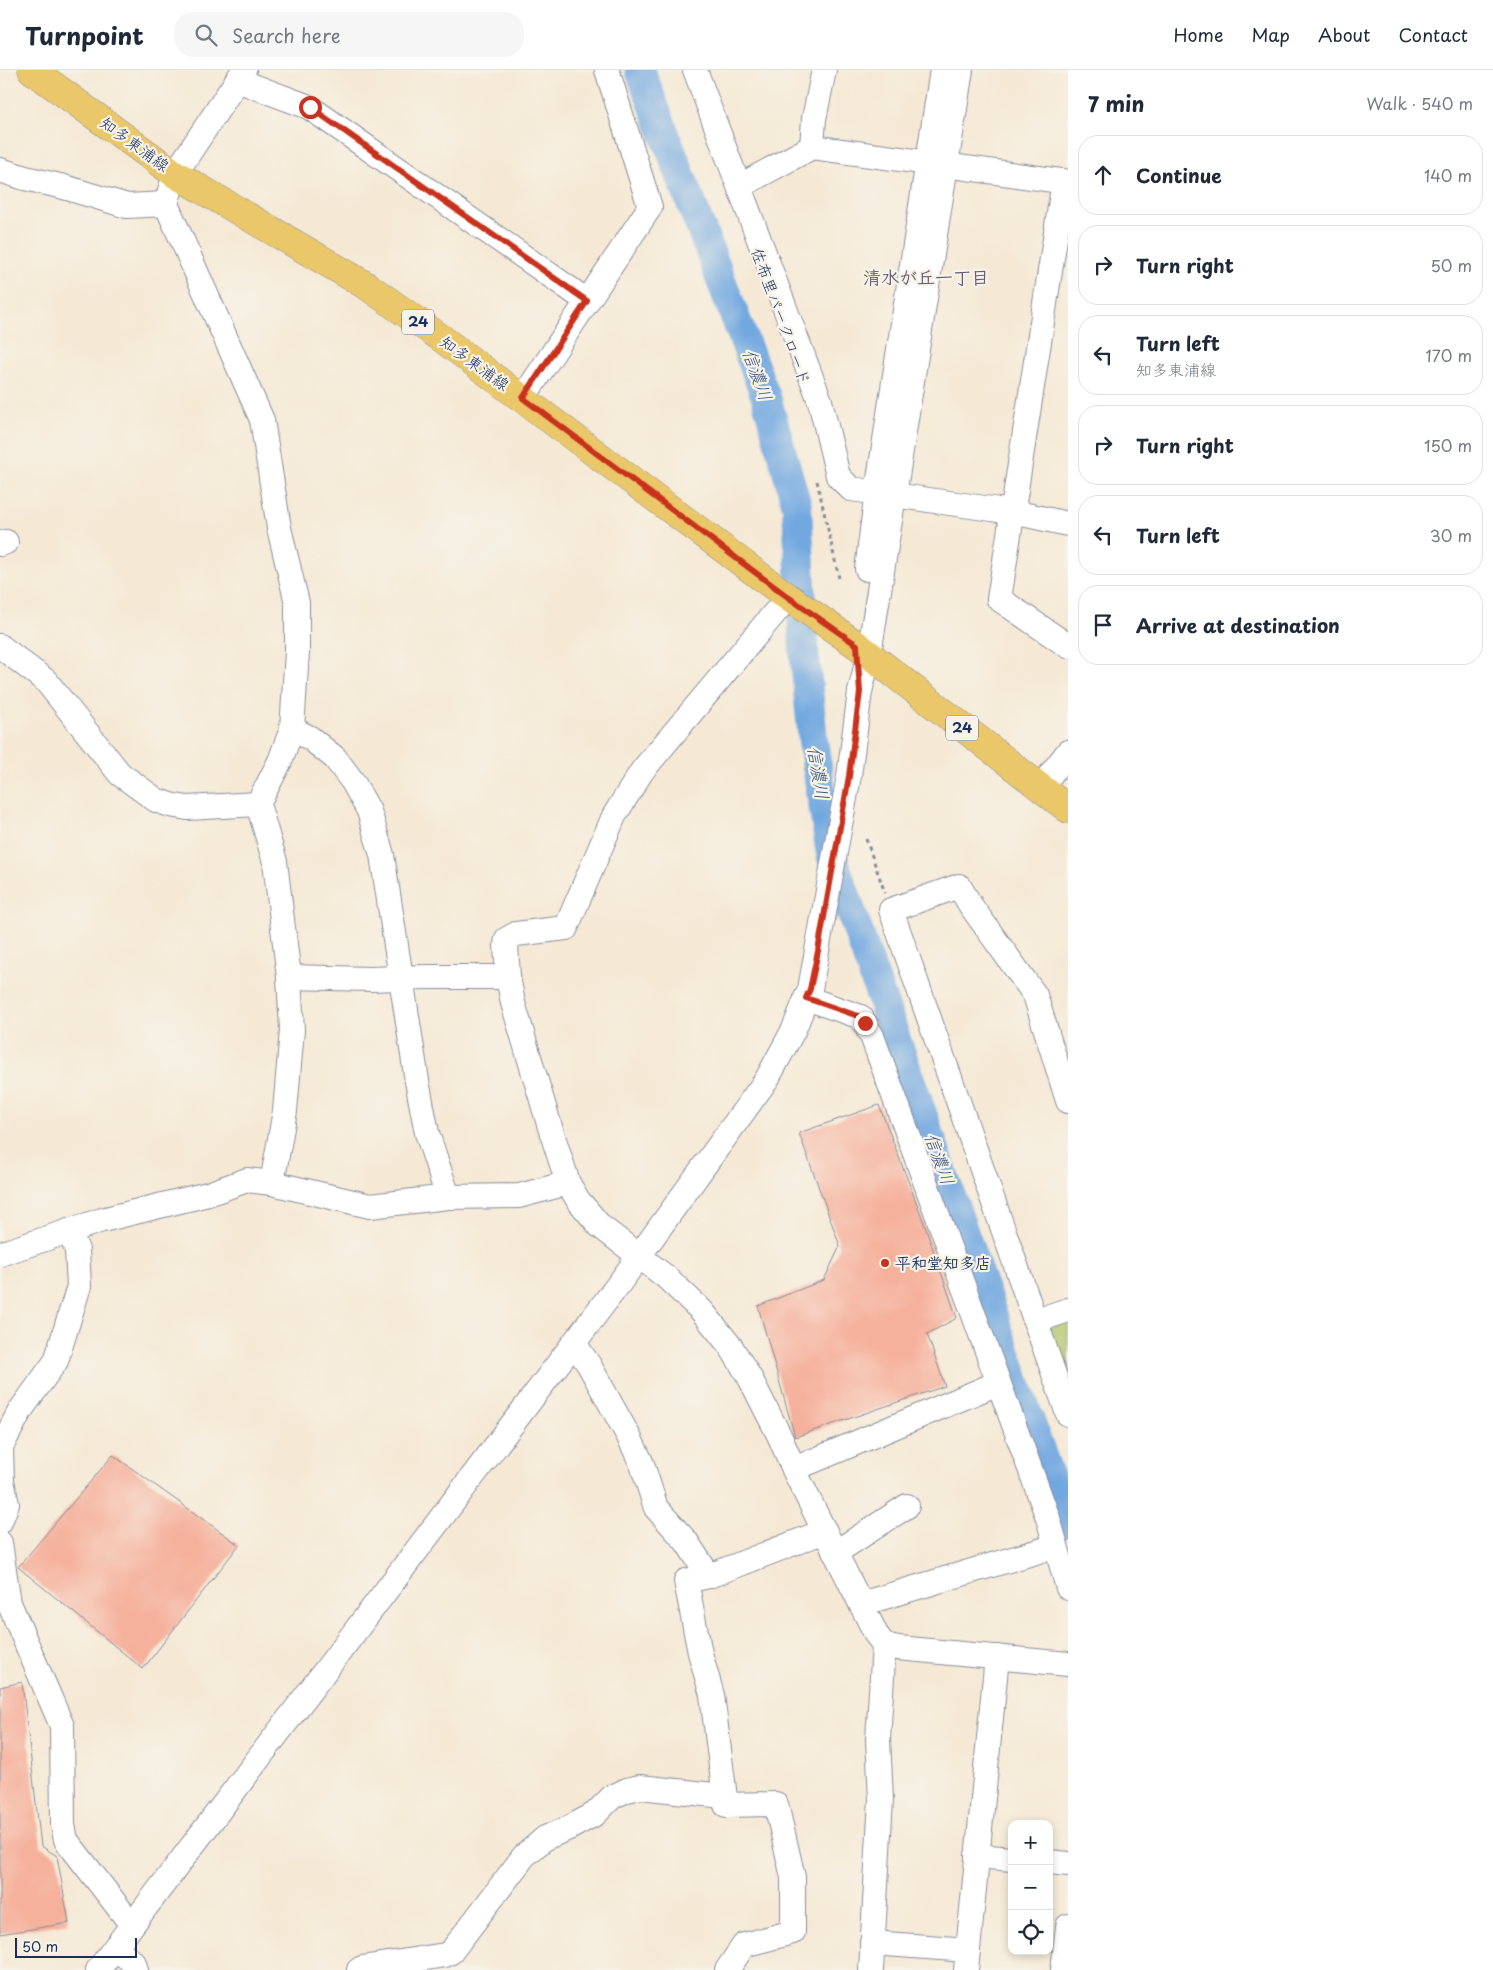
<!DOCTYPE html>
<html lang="en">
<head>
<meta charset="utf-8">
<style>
	body { margin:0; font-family:"Playpen Sans","Klee One",sans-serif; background:#f6f6f7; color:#1f2937 }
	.controls { position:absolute; right:15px; bottom:15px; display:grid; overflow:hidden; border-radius:10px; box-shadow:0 2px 8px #0003 }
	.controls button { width:45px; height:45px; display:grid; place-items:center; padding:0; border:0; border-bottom:1px solid #e0e1e3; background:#fff; color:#1f2937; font:25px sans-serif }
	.scale { position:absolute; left:15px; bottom:12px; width:122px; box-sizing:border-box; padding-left:5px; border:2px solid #1b2f5e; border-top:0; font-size:14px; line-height:18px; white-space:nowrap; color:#1b2f5e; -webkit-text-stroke:4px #f7f3e8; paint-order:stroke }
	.stop { position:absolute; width:15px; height:15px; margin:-11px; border:4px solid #c8321e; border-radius:50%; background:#fff }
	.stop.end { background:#c8321e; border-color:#fff; box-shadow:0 1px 5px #0008 }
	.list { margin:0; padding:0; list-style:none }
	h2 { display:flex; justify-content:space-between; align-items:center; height:65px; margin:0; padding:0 20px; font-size:21px }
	h2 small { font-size:16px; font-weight:400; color:#747a83 }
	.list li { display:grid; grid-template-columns:32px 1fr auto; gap:15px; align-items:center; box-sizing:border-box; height:80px; margin:0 10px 10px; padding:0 10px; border:1px solid #e0e1e3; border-radius:20px }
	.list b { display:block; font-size:19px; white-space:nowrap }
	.list p { margin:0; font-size:16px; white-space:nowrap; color:#747a83 }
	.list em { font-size:16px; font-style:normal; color:#747a83 }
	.icon { flex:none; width:28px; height:28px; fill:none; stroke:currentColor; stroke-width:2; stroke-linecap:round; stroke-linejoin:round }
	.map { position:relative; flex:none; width:1068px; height:1900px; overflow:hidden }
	header { display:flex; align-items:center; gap:30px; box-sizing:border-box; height:70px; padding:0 25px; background:#fff; border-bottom:1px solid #e0e1e3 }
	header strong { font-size:24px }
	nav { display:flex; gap:28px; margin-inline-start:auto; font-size:18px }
	.search { width:350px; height:45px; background:#f6f6f7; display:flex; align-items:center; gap:12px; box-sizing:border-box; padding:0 18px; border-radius:20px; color:#747a83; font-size:19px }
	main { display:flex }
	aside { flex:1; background:#fff }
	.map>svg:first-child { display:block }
	.green { fill:#b1c569; stroke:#667a64 }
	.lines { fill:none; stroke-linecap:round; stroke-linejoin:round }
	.river { stroke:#72a8e0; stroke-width:30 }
	.building { fill:#f5b19c }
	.minor-casing { stroke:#888c9a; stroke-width:26 }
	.major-casing { stroke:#888c9a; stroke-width:29 }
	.path { stroke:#888c9a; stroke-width:3; stroke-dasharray:4 4; stroke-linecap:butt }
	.minor { stroke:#fff; stroke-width:24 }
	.major { stroke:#eac769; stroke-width:28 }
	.route { stroke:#c8321e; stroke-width:6 }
	.poi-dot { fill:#c8321e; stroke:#f7f3e8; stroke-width:2 }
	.labels { text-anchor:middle; stroke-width:4.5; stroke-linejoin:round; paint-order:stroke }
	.shield { fill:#f7f3e8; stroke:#5d6a87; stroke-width:1 }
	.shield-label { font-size:15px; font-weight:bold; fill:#1b2f5e }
	.street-label { font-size:16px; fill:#1b2f5e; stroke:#f7f3e8 }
	.poi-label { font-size:16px; font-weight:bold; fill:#1b2f5e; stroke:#f7f3e8; text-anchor:start }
	.neighbourhood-label { font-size:18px; font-weight:bold; fill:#675c74; stroke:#f7f3e8 }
	.water-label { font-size:18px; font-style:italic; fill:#355385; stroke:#f7f3e8 }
</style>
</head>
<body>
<header>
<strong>Turnpoint</strong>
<div class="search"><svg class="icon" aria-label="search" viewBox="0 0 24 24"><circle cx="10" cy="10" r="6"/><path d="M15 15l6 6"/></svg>Search here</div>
<nav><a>Home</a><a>Map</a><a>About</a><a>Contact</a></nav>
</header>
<main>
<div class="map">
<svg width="1068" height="1900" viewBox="0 0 1068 1900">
	<rect width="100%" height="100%" fill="#f7f3e8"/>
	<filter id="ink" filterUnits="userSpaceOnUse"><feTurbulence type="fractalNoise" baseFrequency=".02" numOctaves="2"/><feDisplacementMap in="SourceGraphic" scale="10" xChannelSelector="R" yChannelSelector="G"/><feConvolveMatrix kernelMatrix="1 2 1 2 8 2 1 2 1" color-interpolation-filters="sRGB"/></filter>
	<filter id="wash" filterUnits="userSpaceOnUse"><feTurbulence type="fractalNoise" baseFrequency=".0096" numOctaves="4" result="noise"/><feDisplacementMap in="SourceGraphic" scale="20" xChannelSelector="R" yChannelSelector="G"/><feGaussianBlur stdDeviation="1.12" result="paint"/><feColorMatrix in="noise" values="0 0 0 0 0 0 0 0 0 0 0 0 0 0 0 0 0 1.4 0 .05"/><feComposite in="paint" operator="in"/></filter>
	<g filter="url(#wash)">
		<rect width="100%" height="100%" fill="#f5e9d5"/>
		<polygon class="green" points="1068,1251 1068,1313 1049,1258"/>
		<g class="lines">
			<polyline class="river" points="640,0 766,327 797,436 804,579 813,671 831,784 1047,1400 1068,1453"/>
		</g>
		<g id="blocks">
			<g class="building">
				<polygon points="879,1035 920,1142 957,1248 927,1264 945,1316 795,1367 758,1236 824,1210 840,1176 799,1063"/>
				<polygon points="113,1385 239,1475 143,1599 18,1497"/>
				<polygon points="22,1612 41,1776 57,1786 69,1853 0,1864 0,1617"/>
			</g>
		</g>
	</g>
	<g filter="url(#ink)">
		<use href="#blocks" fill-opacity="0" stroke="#888c9a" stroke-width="1"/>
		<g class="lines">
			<defs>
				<g id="minor">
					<polyline points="244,0 175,104 166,134 262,350 279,458 297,533 297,582 292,659 280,691 258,734 275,792 289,907 292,960 285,1041 272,1113"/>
					<polyline points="695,0 820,331 838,406 851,419 1013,442 1068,454"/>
					<polyline points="237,10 309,37 587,231"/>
					<polyline points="812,77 814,49 824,0"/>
					<polyline points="0,100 25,108 64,117 127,136 166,134"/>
					<polyline points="1064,111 999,529 1068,576"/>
					<polyline points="740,116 812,77 1068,112"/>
					<polyline points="523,328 650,137 607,0"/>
					<polyline points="0,474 6,472"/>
					<polyline points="867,499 877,422 942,0"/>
					<polyline points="788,527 642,701 614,746 566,858 516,864 507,869 506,875 508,907 513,933 549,1054 568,1113 578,1130 600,1156 666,1207 702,1241 731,1277 750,1308 779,1365 796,1404 876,1564 884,1575 898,1578 1068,1594"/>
					<polyline points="0,576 46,611 120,704 156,730 170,735 187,738 258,734"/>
					<polyline points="292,659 310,668 335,688 353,712 369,741 382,785 417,1011 427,1063 448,1127"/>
					<polyline points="1041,717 1068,682"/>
					<polyline points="289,907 371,909 425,907 508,907"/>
					<polyline points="806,928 861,947 872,966 1048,1448 1068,1518"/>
					<polyline points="1068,1031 1035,925 971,836 959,816 891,840 1068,1344"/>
					<polyline points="0,1184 102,1150 208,1124 247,1110 272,1113 370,1136 448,1127 519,1126 568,1113"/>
					<polyline points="1035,1251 1068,1240"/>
					<polyline points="574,1273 589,1295 629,1367 642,1394 656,1438 686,1471 709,1506 686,1511 700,1583 712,1625 726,1735 776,1734 793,1807 793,1862 744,1875 727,1900"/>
					<polyline points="794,1399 998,1313"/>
					<polyline points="0,1452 7,1434 2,1411 1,1377 20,1341 56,1291 79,1216 77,1180 69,1161"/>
					<polyline points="0,1473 9,1533 62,1656 63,1755 66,1770 132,1855"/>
					<polyline points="835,1483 907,1436"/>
					<polyline points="709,1506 825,1461"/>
					<polyline points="861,1534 1056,1476"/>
					<polyline points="977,1786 1012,1789"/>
					<polyline points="1049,1792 1068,1794"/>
					<polyline points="872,1873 968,1880"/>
					<polyline points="115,1878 134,1893 136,1900"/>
					<polyline points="98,1900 621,1211 767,1009 794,959 810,919 849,706 860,622 869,584 961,0"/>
					<polyline points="359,1900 362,1898 445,1885 451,1882 524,1786 545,1768 569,1758 595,1744 612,1727 627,1720 640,1717 723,1726"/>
					<polyline points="871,1900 881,1729 878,1669 884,1575"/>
					<polyline points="966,1900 997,1587"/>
					<polyline points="1063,1900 1068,1856"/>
				</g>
				<polyline id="major" points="32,0 175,104 367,216 441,268 788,527 857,575 1068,739"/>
			</defs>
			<use href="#minor" class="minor-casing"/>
			<use href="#major" class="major-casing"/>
			<g class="path">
				<polyline points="817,411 839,508"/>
				<polyline points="866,769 885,823"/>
			</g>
			<use href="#minor" class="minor"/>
			<use href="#major" class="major"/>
		</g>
	</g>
	<g class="lines" filter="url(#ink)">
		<polyline class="route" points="310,37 587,231 523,328 788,527 857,575 860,622 849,706 818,881 810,919 806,928 861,947 865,953"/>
	</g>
	<circle class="poi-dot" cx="885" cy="1193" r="5"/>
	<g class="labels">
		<g class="shield">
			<rect x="402" y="239.5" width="32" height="25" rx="4"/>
			<rect x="946" y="645.5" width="32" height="25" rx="4"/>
		</g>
		<g class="shield-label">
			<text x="418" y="257">24</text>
			<text x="962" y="663">24</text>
		</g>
		<g class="street-label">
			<text transform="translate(135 74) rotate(36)" y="6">知多東浦線</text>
			<text transform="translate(781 246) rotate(70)" y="6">佐布里パークロード</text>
			<text transform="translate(475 293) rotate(36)" y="6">知多東浦線</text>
		</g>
		<g class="poi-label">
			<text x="895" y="1199">平和堂知多店</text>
		</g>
		<g class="neighbourhood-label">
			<text x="926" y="214">清水が丘一丁目</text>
		</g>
		<g class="water-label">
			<text transform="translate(757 305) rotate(70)" y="6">信濃川</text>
			<text transform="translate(818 703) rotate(81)" y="6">信濃川</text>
			<text transform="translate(939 1089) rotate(70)" y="6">信濃川</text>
		</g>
	</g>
</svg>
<div class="controls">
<button>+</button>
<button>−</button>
<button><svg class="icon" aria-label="locate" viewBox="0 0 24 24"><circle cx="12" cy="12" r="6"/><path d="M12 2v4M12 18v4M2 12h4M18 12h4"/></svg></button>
</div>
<div class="scale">50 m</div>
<div class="stop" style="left:310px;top:37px"></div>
<div class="stop end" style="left:865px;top:953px"></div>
</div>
<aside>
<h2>7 min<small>Walk · 540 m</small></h2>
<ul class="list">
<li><svg class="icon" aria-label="ahead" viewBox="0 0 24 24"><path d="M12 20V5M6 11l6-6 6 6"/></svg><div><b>Continue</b></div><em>140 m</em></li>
<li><svg class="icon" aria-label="right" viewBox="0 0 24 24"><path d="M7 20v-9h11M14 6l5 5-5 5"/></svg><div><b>Turn right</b></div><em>50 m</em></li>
<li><svg class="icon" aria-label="left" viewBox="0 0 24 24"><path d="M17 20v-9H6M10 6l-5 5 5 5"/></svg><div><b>Turn left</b><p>知多東浦線</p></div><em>170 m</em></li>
<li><svg class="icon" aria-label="right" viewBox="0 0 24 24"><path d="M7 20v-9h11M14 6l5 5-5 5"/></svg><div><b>Turn right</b></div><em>150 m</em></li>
<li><svg class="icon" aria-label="left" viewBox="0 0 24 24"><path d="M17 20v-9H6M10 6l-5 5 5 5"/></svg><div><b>Turn left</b></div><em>30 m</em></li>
<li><svg class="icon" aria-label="arrive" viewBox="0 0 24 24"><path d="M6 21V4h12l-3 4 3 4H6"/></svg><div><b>Arrive at destination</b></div></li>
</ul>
</aside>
</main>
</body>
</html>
